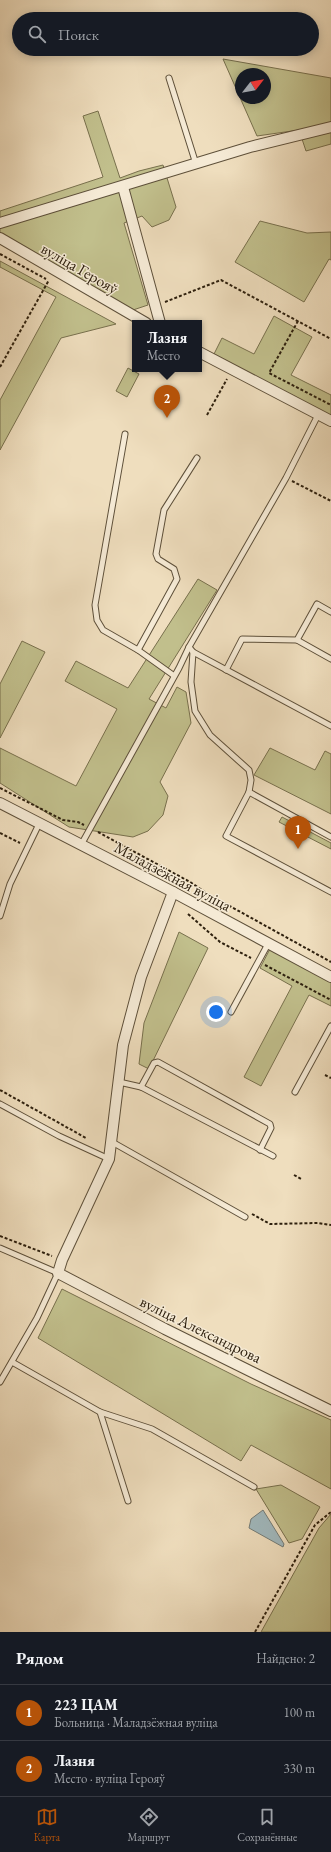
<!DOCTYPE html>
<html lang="ru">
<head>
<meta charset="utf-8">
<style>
	body { margin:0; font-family:"EB Garamond",serif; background:#242831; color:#f1f3f6 }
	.compass { position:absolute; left:235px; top:68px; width:36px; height:36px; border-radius:50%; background:#171b24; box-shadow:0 2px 10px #0003; rotate:59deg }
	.you { position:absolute; left:216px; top:1012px; width:14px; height:14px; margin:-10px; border:3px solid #fff; border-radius:50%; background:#1a73e8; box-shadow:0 0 0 6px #1a73e833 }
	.badge { display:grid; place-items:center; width:26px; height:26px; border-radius:50%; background:#b45309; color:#fff; font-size:13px; font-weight:700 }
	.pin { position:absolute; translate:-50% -33px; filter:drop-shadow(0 1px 2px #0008) }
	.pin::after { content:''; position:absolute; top:21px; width:14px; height:12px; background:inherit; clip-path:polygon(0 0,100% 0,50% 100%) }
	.popup { position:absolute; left:132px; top:320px; width:70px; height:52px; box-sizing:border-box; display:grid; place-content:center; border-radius:0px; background:#171b24; filter:drop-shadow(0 1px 3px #0005); font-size:13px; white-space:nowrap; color:#9ea1a6 }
	.popup b { font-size:15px; color:#f1f3f6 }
	.popup::after { content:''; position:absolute; left:50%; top:100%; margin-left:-8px; border:8px solid transparent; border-top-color:#171b24 }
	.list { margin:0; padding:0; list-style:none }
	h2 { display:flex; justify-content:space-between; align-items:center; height:52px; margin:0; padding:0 16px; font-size:17px }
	h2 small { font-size:13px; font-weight:400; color:#9ea1a6 }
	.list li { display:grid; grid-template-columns:26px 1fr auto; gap:12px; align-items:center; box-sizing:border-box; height:56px; padding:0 16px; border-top:1px solid #363941 }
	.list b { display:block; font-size:15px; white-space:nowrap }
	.list p { margin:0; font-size:13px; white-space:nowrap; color:#9ea1a6 }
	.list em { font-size:13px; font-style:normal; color:#9ea1a6 }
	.icon { flex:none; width:22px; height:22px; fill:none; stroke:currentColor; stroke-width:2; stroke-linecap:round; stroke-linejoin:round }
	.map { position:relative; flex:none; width:331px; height:1632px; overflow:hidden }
	.search { position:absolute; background:#171b24; box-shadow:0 2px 10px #0003; left:12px; right:12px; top:12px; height:44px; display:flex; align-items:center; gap:10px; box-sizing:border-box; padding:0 14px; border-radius:22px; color:#9ea1a6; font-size:15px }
	.sheet { height:164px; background:#171b24 }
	nav { display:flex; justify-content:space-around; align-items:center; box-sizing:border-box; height:56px; border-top:1px solid #363941; background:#171b24; font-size:11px; color:#9ea1a6 }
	nav a { display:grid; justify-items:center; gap:2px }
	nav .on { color:#b45309 }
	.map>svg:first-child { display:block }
	.green { fill:#c1bf8c; stroke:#78704d; fill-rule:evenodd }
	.water { fill:#a1b9be; stroke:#737c78 }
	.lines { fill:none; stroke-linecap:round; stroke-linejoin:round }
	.service-casing { stroke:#5e503a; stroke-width:7 }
	.minor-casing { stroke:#5e503a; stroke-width:12 }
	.path { stroke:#2e200e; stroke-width:2; stroke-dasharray:3 2; stroke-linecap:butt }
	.service { stroke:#f5ead5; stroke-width:5 }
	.minor { stroke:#f5ead5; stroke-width:10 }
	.labels { text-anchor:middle; stroke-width:3; stroke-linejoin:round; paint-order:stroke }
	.street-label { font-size:16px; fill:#2e200e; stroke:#f5ead5 }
</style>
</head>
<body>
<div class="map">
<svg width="331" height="1632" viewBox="0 0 331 1632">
	<rect width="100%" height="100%" fill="#efdebe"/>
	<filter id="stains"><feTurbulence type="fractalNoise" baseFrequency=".005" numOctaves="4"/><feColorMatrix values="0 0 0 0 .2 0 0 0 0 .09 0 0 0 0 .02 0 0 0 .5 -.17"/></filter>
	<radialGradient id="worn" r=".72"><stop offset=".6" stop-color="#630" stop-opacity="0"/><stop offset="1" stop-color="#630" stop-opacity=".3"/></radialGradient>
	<g class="green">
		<path d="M223,59L331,78V144L306,151L299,130L257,136ZM241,74H265V98H241Z"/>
		<polygon points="98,111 120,178 139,171 163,165 176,207 169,220 152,227 142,216 124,223 148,305 133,310 0,235 0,211 103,177 83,116"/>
		<polygon points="260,221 307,233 331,232 331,260 329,259 304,302 235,262"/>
		<polygon points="0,261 116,324 61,338 0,450 0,400 56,297 0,267"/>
		<polygon points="274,316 312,337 291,375 331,395 331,417 214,354 222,338 254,354"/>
		<polygon points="128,368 139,374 127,397 116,391"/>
		<polygon points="198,579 217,590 149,699 166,708 177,687 186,692 191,723 160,782 168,796 163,815 148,831 133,837 69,827 0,783 0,748 76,786 117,709 65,681 76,661 128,688"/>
		<polygon points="22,641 45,652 0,738 0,684"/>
		<polygon points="270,748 315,770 325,751 331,754 331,814 254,775"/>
		<polygon points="282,817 331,843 331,849 279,822"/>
		<polygon points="179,932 208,948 149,1069 139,1064 144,1023"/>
		<polygon points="270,949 331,981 331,1006 309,995 261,1086 244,1077 292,986 260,968"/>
		<polygon points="62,1289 251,1384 331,1420 331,1489 251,1445 241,1461 38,1338"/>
		<polygon points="281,1485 320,1507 302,1539 289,1543 256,1489"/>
		<polygon points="331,1514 331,1632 261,1632 319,1528"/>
	</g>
	<polygon class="water" points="263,1510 284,1544 283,1547 249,1528 251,1519"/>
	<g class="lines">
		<defs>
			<g id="service">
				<polyline points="169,78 196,164"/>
				<polyline points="125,434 95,605 97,620 103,630 138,650 173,675"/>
				<polyline points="297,640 331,659"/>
				<polyline points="189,647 193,652 191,682 195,711 210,735 249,770 251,780 249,792 226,836 331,892"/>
				<polyline points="138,650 177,579 174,569 158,559 156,554 164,510 197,458"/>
				<polyline points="193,652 331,726"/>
				<polyline points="226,670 242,639 297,640 317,604 331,612"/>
				<polyline points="249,792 331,837"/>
				<polyline points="81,845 179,668 189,647 286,478 318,415"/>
				<polyline points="0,916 10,884 39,824"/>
				<polyline points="231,1012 268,944"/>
				<polyline points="119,1082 141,1087 273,1156"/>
				<polyline points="141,1087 154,1063 158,1062 270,1124 271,1128 260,1150"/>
				<polyline points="295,1092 331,1026"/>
				<polyline points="0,1104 59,1136 109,1159"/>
				<polyline points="112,1142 245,1217"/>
				<polyline points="0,1248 58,1273 37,1318 0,1382"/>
				<polyline points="12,1362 100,1412 128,1501"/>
				<polyline points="100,1412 152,1429 254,1487"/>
			</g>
			<g id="minor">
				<polyline points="123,187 160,323"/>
				<polyline points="0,223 250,147 331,127"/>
				<polyline points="0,238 146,323"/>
				<polyline points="199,352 331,421"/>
				<polyline points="0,803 173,892 331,977"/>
				<polyline points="173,892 141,977 123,1045 109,1159 62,1260 58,1273 165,1329 331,1411"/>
			</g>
		</defs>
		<use href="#service" class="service-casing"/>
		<use href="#minor" class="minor-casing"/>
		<g class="path">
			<polyline points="0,254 46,279"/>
			<polyline points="165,302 221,280 331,339"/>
			<polyline points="298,321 269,373 331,405"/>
			<polyline points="0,367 49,280"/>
			<polyline points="207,415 227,379"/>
			<polyline points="292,481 331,501"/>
			<polyline points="0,788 63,820 78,822 84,825"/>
			<polyline points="98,832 190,882 208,894 331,962"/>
			<polyline points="0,833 20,843"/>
			<polyline points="188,914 220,942 251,958"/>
			<polyline points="265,965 331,1000"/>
			<polyline points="325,1075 331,1078"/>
			<polyline points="0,1090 86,1138"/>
			<polyline points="294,1175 301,1179"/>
			<polyline points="252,1214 270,1224 318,1223 331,1225"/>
			<polyline points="0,1236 52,1256"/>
			<polyline points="255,1632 315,1525 331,1512"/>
		</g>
		<use href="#service" class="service"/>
		<use href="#minor" class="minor"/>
	</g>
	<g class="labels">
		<g class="street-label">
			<text transform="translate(80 268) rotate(30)" y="6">вуліца Герояў</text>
			<text transform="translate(173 876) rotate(28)" y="6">Маладзёжная вуліца</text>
			<text transform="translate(201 1329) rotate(26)" y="6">вуліца Александрова</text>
		</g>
	</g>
	<rect width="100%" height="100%" filter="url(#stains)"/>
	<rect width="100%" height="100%" fill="url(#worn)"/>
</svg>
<svg class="compass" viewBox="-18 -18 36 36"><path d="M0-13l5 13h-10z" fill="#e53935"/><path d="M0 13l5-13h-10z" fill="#9ea1a6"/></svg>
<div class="you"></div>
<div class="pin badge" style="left:298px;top:849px">1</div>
<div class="pin badge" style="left:167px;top:418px">2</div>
<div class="popup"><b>Лазня</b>Место</div>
<div class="search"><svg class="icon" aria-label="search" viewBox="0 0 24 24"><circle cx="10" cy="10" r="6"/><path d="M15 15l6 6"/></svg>Поиск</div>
</div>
<section class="sheet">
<h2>Рядом<small>Найдено: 2</small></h2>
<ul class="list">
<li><span class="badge">1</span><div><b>223 ЦAM</b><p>Больница · Маладзёжная вуліца</p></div><em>100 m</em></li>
<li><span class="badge">2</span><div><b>Лазня</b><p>Место · вуліца Герояў</p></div><em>330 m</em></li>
</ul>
</section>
<nav>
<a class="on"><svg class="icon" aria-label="map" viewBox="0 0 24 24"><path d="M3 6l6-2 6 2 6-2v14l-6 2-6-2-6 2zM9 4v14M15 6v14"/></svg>Карта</a>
<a><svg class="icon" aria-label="directions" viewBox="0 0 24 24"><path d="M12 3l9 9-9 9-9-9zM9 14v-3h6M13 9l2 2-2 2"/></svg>Маршрут</a>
<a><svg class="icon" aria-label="saved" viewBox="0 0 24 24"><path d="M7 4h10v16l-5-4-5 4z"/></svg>Сохранённые</a>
</nav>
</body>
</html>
